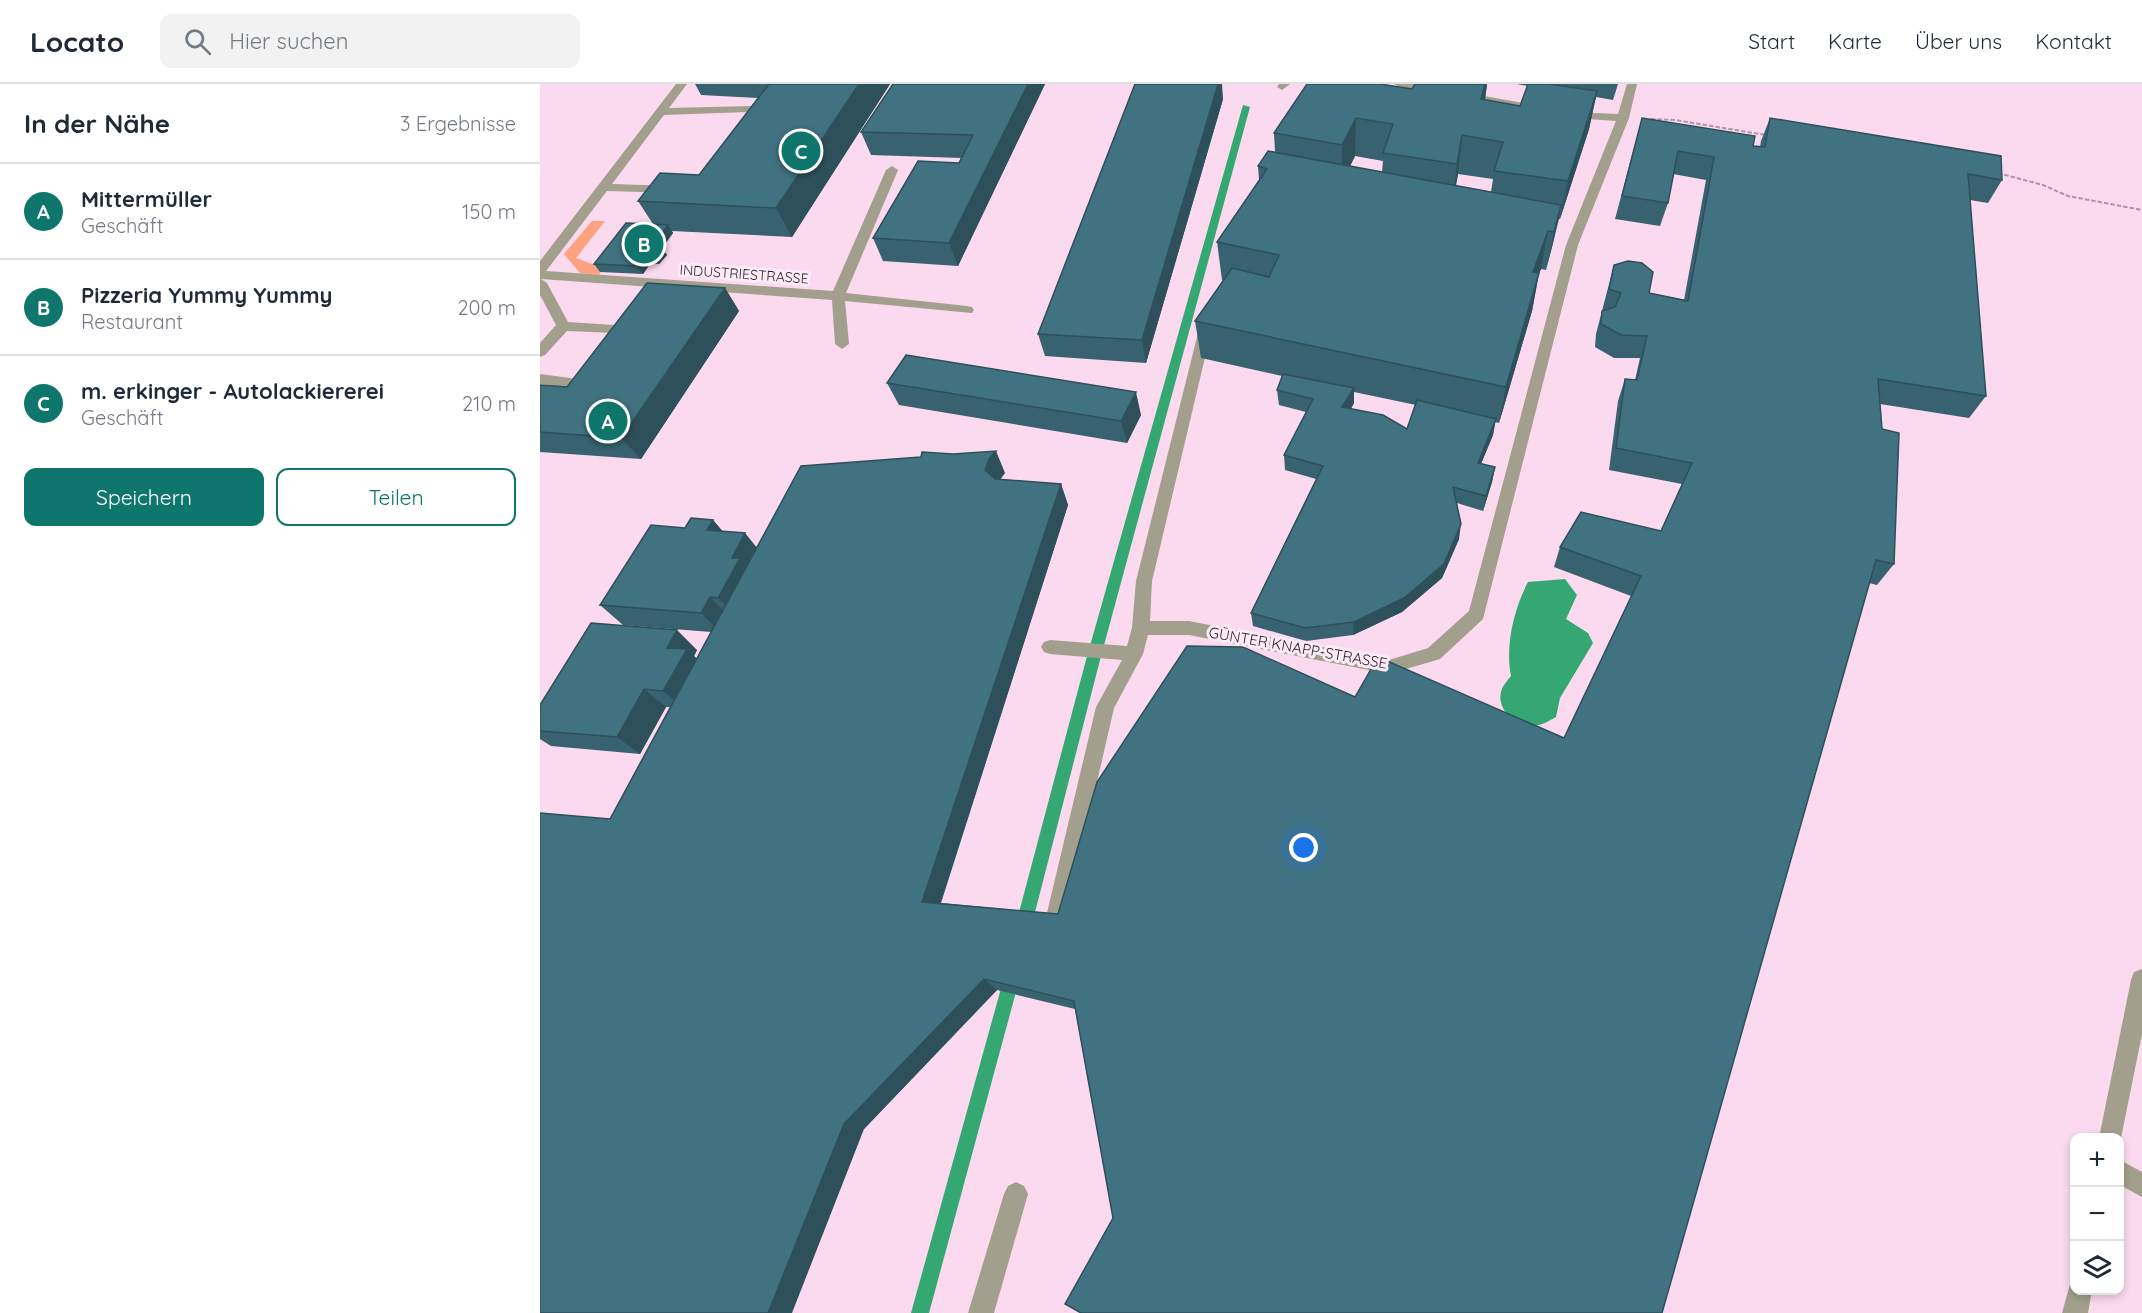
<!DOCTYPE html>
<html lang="de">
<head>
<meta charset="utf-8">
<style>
	body { margin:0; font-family:Quicksand,sans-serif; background:#f2f2f3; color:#1f2937 }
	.controls { position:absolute; right:18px; bottom:18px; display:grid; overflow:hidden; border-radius:12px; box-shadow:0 3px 9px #0003 }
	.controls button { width:54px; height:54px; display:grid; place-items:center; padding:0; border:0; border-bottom:2px solid #e0e1e3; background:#fff; color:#1f2937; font:30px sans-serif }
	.you { position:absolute; left:764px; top:764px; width:21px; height:21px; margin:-15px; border:4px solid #fff; border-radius:50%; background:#1a73e8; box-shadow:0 0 0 9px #1a73e833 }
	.badge { display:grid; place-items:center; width:39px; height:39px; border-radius:50%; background:#0f766e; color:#fff; font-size:20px; font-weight:700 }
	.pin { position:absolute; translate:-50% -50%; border:3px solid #fff; box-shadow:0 2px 6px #0006 }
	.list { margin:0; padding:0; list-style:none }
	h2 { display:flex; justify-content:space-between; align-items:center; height:78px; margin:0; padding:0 24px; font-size:26px }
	h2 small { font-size:20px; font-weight:400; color:#747a83 }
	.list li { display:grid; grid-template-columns:39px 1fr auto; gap:18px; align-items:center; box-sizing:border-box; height:96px; padding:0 24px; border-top:2px solid #e0e1e3 }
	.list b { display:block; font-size:22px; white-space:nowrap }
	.list p { margin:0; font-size:20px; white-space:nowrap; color:#747a83 }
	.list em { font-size:20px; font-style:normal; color:#747a83 }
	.actions { display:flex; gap:12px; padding:18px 24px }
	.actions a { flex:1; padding:14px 0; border:2px solid #0f766e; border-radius:12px; text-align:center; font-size:21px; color:#0f766e }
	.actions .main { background:#0f766e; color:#fff }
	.icon { flex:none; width:33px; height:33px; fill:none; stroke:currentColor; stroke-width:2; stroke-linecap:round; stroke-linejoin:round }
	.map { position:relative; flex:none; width:1602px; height:1229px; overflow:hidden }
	header { display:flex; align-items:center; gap:36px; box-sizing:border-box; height:84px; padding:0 30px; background:#fff; border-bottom:2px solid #e0e1e3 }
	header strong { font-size:28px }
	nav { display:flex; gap:33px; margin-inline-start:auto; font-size:21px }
	.search { width:420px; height:54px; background:#f2f2f3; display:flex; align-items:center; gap:15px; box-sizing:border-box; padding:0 21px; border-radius:12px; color:#747a83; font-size:22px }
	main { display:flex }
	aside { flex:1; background:#fff }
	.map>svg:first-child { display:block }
	.green { fill:#fea181 }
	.water { fill:#34a773 }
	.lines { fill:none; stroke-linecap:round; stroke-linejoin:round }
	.stream { fill:#34a773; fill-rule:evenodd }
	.path { stroke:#b095a6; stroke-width:2; stroke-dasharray:4.5 2; stroke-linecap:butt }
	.lane { fill:#a29f8d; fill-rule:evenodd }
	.street { fill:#a29f8d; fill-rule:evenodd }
	.wall { fill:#38626f; fill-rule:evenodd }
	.shaded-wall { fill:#2e505a }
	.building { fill:#417281; stroke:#2e505a; stroke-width:1.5 }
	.labels { text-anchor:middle; stroke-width:6; stroke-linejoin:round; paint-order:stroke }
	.far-street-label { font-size:14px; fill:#2e1f29; stroke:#fdecf7 }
	.street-label { font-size:15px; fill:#2e1f29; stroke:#fdecf7 }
</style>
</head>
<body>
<header>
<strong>Locato</strong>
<div class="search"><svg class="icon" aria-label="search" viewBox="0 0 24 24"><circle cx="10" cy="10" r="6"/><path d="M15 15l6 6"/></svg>Hier suchen</div>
<nav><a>Start</a><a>Karte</a><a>Über uns</a><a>Kontakt</a></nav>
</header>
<main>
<aside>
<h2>In der Nähe<small>3 Ergebnisse</small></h2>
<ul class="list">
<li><span class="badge">A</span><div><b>Mittermüller</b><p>Geschäft</p></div><em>150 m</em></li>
<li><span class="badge">B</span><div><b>Pizzeria Yummy Yummy</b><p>Restaurant</p></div><em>200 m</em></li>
<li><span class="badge">C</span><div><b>m. erkinger - Autolackiererei</b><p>Geschäft</p></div><em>210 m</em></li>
</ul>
<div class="actions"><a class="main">Speichern</a><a>Teilen</a></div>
</aside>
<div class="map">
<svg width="1602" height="1229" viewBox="0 0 1602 1229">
	<rect width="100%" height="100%" fill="#fbd9ee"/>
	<polygon class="green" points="52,137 65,137 36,174 63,184 59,191 40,189 24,170"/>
	<path class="water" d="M1025,495L1037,511L1026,535L1048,549L1053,559L1020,614L1016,633C1007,638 999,643 989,642C973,641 957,624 961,608C962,602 968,596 971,592C965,561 974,525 988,498Z"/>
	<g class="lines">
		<g class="stream">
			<polygon points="703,21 710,23 560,576 493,836 490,841 485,844 480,841 477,836 546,576"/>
			<polygon points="468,900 474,902 476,908 389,1229 371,1229 460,908 462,902"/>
		</g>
		<g class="path">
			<polyline points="1111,35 1135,36 1226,51"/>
			<polyline points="1458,89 1503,101 1528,112 1602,126"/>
		</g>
		<g class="lane">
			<polygon points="136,0 147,0 129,24 211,22 227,34 220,43 216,44 210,41 215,35 208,28 124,31 72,100 133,102 139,106 137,109 67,107 6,187 293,207 346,86 352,82 358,86 306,209 427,222 432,223 434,226 432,229 305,217 309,260 302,265 295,260 292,216 1,195 7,199 28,238 74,241 81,245 74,249 27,247 5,271 0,273 0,259 16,241 0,211 0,177"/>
			<polygon points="739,0 750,0 742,6 737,3"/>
			<polygon points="854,0 877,0 1034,28 1078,30 1087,0 1097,0 1089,34 1038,161 943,535 900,575 849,590 649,551 608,551 603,570 574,624 526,833 523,840 516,843 509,840 506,833 556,623 582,576 510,570 504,568 501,563 504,558 510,556 587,562 592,544 596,497 660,241 665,240 672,244 612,497 610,537 649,537 849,576 888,564 929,527 1026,161 1076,37 1034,34 859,3"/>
			<polygon points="0,290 38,295 45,300 38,305 0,300"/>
			<polygon points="1580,1076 1602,1088 1602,1113 1580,1101"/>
			<polygon points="476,1098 484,1102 488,1110 454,1229 428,1229 464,1110 468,1102"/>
		</g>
		<g class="street">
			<polygon points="1602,885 1602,950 1580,1059 1580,1054 1559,1054 1591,896 1594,888"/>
			<polygon points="1534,1196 1534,1206 1552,1206 1548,1229 1522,1229 1531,1197"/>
		</g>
	</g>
	<g class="wall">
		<polygon points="155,0 350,0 252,153 132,147 133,149 122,164 127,171 119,180 110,180 103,190 60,188 54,180 113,140 98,117 159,91 218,14 161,11"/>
		<polygon points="505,0 418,182 343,177 333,154 419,79 421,74 331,71 321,48"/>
		<path d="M767,0H843L872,5L875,0H947L945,16L980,22L988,2L977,0H1078L1073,16L1056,13L1049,45L1020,135H1019L1013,159L1006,186L1001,185L999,189L992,227L959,339L955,338L953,351L941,380L955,383L952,398L943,427L917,419L919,455L902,494L862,528L813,551L766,557L713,542L711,529L776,395L745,386L744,371L766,328L739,321L737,306L742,292L661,274L655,237L683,197L682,196L677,158L719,96L718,82L735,68L734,49ZM815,72L843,77L842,88L810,82ZM918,90L953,95L951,108L916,102ZM814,308L876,321L867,345L811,325L814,319Z"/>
		<polygon points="683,15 606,279 505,272 498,250"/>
		<polygon points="1102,34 1220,63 1221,57 1230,34 1462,96 1448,119 1430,116 1446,312 1429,334 1340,320 1354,480 1337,501 1329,499 573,1134 535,925 457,906 324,1045 70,735 130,623 126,623 100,670 11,662 0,655 0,621 157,566 154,572 157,575 171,548 83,541 60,521 145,444 173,436 182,447 217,463 465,389 460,395 521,400 528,421 401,819 518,830 815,613 1024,654 1091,512 1014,483 1020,463 1121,447 1142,400 1069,386 1078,317 1085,295 1095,296 1100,274 1074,274 1055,263 1056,250 1074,181 1109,209 1144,216 1166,96 1133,90 1128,119 1120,142 1075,135"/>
		<polygon points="185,204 199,227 101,375 0,368 0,301 27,303"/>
		<polygon points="347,299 601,331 587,359 359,321"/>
	</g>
	<g class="shaded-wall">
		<polygon points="319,0 350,0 252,153 236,124"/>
		<polygon points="488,0 505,0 418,182 409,159"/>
		<polygon points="678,0 682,0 683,15 606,279 602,256"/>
		<polygon points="945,0 947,0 943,30 941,15"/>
		<polygon points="1057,7 1049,45 1020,135 1028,97"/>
		<polygon points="816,34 815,72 802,99 802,61"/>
		<polygon points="922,51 918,90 912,118 917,80"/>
		<polygon points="1021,121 1013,159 1006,186 1014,148"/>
		<polygon points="128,141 133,149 122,164 127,171 119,180 114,172 113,162"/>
		<polygon points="1008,147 1001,185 985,226 993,188"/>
		<polygon points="104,172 110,180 103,190 97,182"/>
		<polygon points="999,189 992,227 959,339 966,303"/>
		<polygon points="185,204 199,227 101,375 81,354"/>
		<polygon points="814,304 814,319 802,338 802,323"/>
		<polygon points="596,308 601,331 587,359 581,337"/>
		<polygon points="956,335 953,351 935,394 938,379"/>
		<polygon points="456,367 465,389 459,397 455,408 445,386 449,375"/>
		<polygon points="955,383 952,398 943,427 946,412"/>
		<polygon points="521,400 528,421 397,830 382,818"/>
		<polygon points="173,436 191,457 167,446"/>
		<polygon points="921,440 919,455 902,494 862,528 813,551 814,538"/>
		<polygon points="205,449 222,470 197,533 178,514 192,474"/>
		<polygon points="170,513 189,533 181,549 161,529"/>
		<polygon points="137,546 157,566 154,572 167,584 145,625 123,607 127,564"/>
		<polygon points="104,605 126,623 100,670 77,653"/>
		<polygon points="444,895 457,906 324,1045 252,1229 228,1229 304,1040"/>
	</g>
	<g class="building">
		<polygon points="229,0 319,0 236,124 98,117 120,89 159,91"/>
		<polygon points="353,0 488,0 409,159 333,154 378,77 419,79 433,51 321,48"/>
		<polygon points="595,0 678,0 602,256 498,250"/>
		<polygon points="767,0 840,0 872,5 875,0 945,0 941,15 980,22 988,0 1009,0 1057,7 1028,97 954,87 963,58 922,51 917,80 843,69 853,40 816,34 802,61 734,49"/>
		<polygon points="1102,34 1215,52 1213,62 1225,63 1230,34 1461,72 1462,96 1428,90 1446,312 1338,295 1342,345 1359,349 1354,480 1336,476 1122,1229 541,1229 525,1220 573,1134 534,917 444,895 304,1040 228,1229 0,1229 0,729 70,735 261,382 381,373 382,368 413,370 456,367 449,375 445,386 455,395 521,400 382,818 518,830 557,698 647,562 703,563 815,613 838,573 1024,654 1101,492 1020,463 1041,428 1121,447 1152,379 1076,364 1085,295 1097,296 1107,252 1081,251 1061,240 1062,227 1075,223 1081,209 1069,205 1074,181 1088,177 1102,179 1113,188 1109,209 1148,217 1174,73 1138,67 1128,119 1082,112"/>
		<polygon points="728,67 1021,121 1014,148 1008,147 993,188 999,189 966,303 655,237 692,184 729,193 739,171 677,158 727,85 718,82"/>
		<polygon points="86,139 128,141 113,162 121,162 114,172 104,172 97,182 54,180"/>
		<polygon points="107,199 185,204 81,354 0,348 0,301 27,303"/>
		<polygon points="366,271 596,308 581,337 347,299"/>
		<polygon points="743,290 814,304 802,323 843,331 867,345 877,316 956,335 938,379 955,383 946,412 913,403 921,440 904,480 864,514 814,538 765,544 711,529 783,382 744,371 773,315 737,306"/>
		<polygon points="151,434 173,436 167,446 205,449 192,474 200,474 178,514 170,513 161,529 60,521 111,441 145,444"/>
		<polygon points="51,539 137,546 127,564 147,565 123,607 104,605 77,653 0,647 0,621"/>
	</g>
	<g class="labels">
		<g class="far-street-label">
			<text transform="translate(204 190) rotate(4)" y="5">INDUSTRIESTRASSE</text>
		</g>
		<g class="street-label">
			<text transform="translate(758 564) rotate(10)" y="5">GÜNTER KNAPP-STRASSE</text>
		</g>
	</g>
</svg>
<div class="controls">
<button>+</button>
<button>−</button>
<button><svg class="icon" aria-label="layers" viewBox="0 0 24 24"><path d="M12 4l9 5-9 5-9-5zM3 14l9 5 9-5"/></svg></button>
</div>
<div class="you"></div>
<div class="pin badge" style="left:68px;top:337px">A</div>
<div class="pin badge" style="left:104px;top:160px">B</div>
<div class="pin badge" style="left:261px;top:67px">C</div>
</div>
</main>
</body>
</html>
